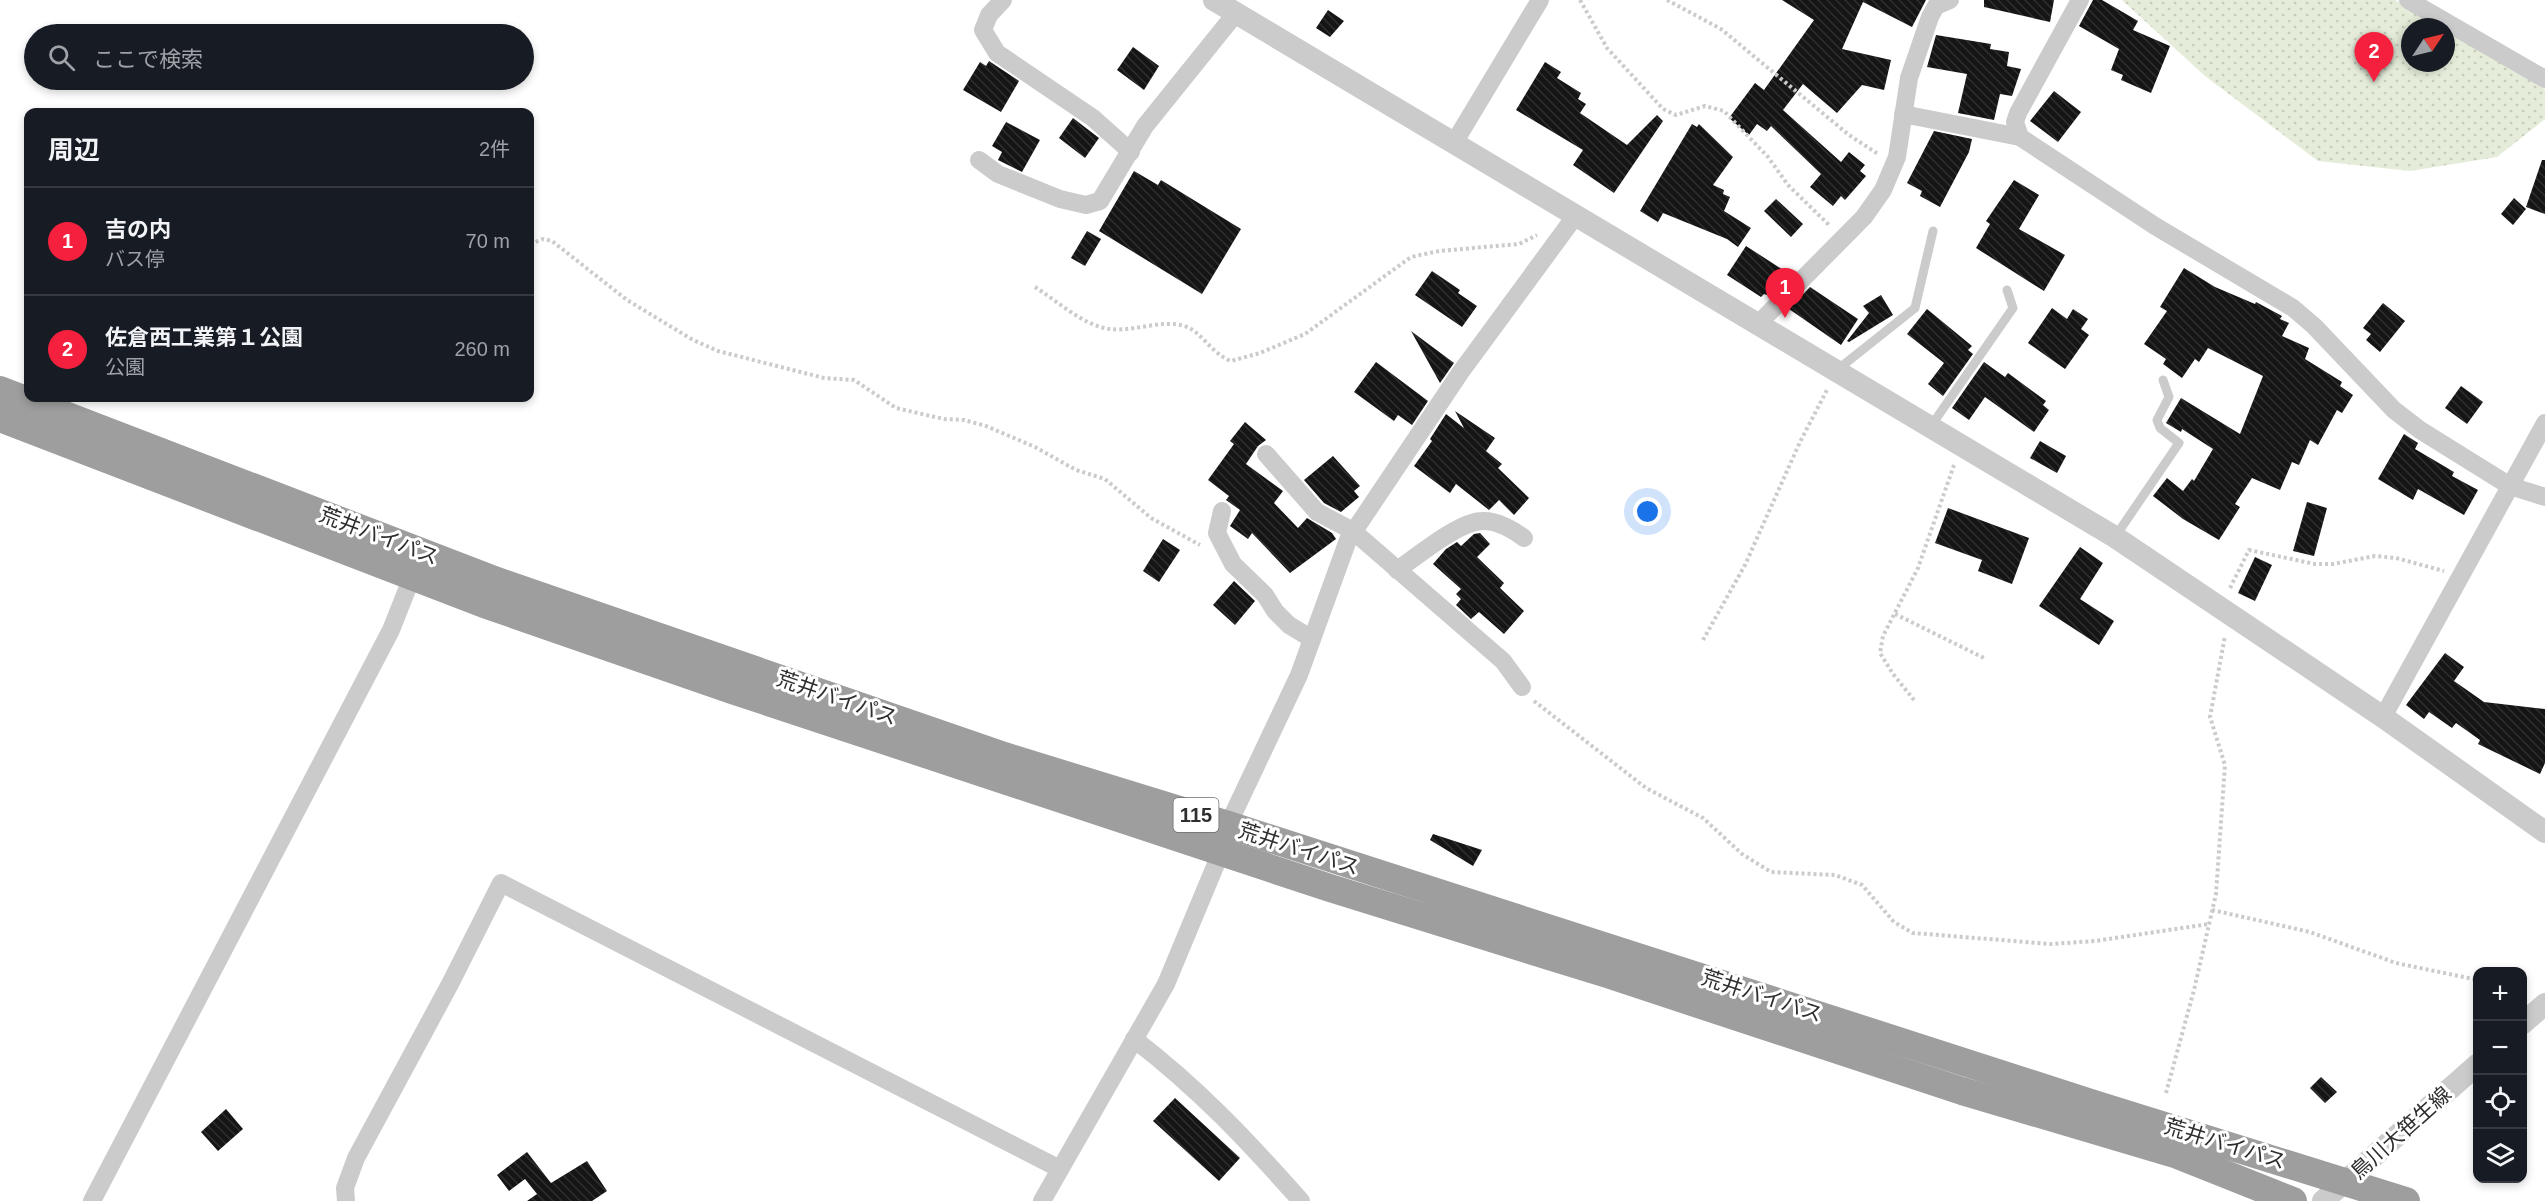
<!DOCTYPE html>
<html lang="ja">
<head>
<meta charset="utf-8">
<style>
	body { margin:0; font-family:Arial,"Noto Sans JP",sans-serif; background:#20242c; color:#f1f3f6 }
	.controls { position:absolute; right:18px; bottom:18px; display:grid; overflow:hidden; border-radius:12px; box-shadow:0 3px 9px #0003 }
	.controls button { width:54px; height:54px; display:grid; place-items:center; padding:0; border:0; border-bottom:2px solid #363941; background:#171b24; color:#f1f3f6; font:30px sans-serif }
	.compass { position:absolute; left:2401px; top:18px; width:54px; height:54px; border-radius:50%; background:#171b24; box-shadow:0 3px 9px #0003; rotate:55deg }
	.you { position:absolute; left:1648px; top:512px; width:21px; height:21px; margin:-15px; border:4px solid #fff; border-radius:50%; background:#1a73e8; box-shadow:0 0 0 9px #1a73e833 }
	.badge { display:grid; place-items:center; width:39px; height:39px; border-radius:50%; background:#f5203d; color:#fff; font-size:20px; font-weight:700 }
	.pin { position:absolute; translate:-50% -50px; filter:drop-shadow(0 2px 3px #0008) }
	.pin::after { content:''; position:absolute; top:32px; width:21px; height:18px; background:inherit; clip-path:polygon(0 0,100% 0,50% 100%) }
	.list { margin:0; padding:0; list-style:none }
	h2 { display:flex; justify-content:space-between; align-items:center; height:78px; margin:0; padding:0 24px; font-size:26px }
	h2 small { font-size:20px; font-weight:400; color:#9ea1a6 }
	.list li { display:grid; grid-template-columns:39px 1fr auto; gap:18px; align-items:center; box-sizing:border-box; height:108px; padding:0 24px; border-top:2px solid #363941 }
	.list b { display:block; font-size:22px; white-space:nowrap }
	.list p { margin:0; font-size:20px; white-space:nowrap; color:#9ea1a6 }
	.list em { font-size:20px; font-style:normal; color:#9ea1a6 }
	.icon { flex:none; width:33px; height:33px; fill:none; stroke:currentColor; stroke-width:2; stroke-linecap:round; stroke-linejoin:round }
	.map { position:relative; flex:none; width:2545px; height:1201px; overflow:hidden }
	.search { position:absolute; background:#171b24; box-shadow:0 3px 9px #0003; left:24px; top:24px; width:510px; height:66px; display:flex; align-items:center; gap:15px; box-sizing:border-box; padding:0 21px; border-radius:33px; color:#9ea1a6; font-size:22px }
	.panel { position:absolute; background:#171b24; box-shadow:0 3px 9px #0003; left:24px; top:108px; width:510px; height:294px; border-radius:12px }
	.map>svg:first-child { display:block }
	.green { fill:url(#green-dots) }
	.building { fill:url(#building-back-hatch) }
	.lines { fill:none; stroke-linecap:round; stroke-linejoin:round }
	.path { stroke:#cbcbcb; stroke-width:4; stroke-dasharray:3 3; stroke-linecap:butt }
	.service { stroke:#cbcbcb; stroke-width:9 }
	.minor { stroke:#cbcbcb; stroke-width:18 }
	.tertiary { stroke:#cbcbcb; stroke-width:22 }
	.trunk { stroke:#9e9e9e; stroke-width:28 }
	.labels { text-anchor:middle; stroke-width:6; stroke-linejoin:round; paint-order:stroke }
	.shield { fill:#fff; stroke:#6d6d6d; stroke-width:1.5 }
	.shield-label { font-size:20px; font-weight:bold; fill:#2e2e2e }
	.street-label { font-size:21px; fill:#2e2e2e; stroke:#fff }
</style>
</head>
<body>
<div class="map">
<svg width="2545" height="1201" viewBox="0 0 2545 1201">
	<defs>
		<pattern id="green-dots" width="8" height="8" patternUnits="userSpaceOnUse" patternTransform="scale(1.5)"><rect width="8" height="8" fill="#e5edda"/><path d="M2 2h.1M6 6h.1" fill="none" stroke="#c5ccbb" stroke-width="1.8" stroke-linecap="round"/></pattern>
		<pattern id="building-back-hatch" width="6" height="6" patternUnits="userSpaceOnUse" patternTransform="scale(1.5)"><rect width="6" height="6" fill="#151515"/><path d="M-1 5l2 2M0 0l6 6M5-1l2 2" fill="none" stroke="#2f2f2f"/></pattern>
	</defs>
	<rect width="100%" height="100%" fill="#fff"/>
	<polygon class="green" points="2122,0 2395,0 2442,27 2410,27 2410,63 2446,63 2446,30 2545,89 2545,119 2497,157 2410,171 2318,161 2205,76"/>
	<g class="building">
		<polygon points="1782,0 1926,0 1912,27 1863,2 1842,49 1891,60 1884,90 1862,85 1837,113 1803,84 1783,110 1841,162 1849,152 1865,165 1860,171 1866,176 1845,200 1841,196 1833,206 1810,187 1821,174 1771,126 1767,131 1757,124 1749,135 1729,118 1755,83 1764,90 1814,20"/>
		<polygon points="1984,0 2054,0 2050,22 1984,7"/>
		<polygon points="2093,0 2102,0 2138,21 2133,30 2170,46 2151,93 2121,80 2123,75 2111,70 2119,49 2079,26"/>
		<polygon points="1328,10 1344,21 1330,37 1316,28"/>
		<polygon points="1936,35 1991,44 1990,49 2009,52 2007,66 2021,69 2012,96 2000,94 1994,120 1958,113 1967,74 1927,67"/>
		<polygon points="1133,47 1159,66 1144,90 1117,70"/>
		<polygon points="989,61 1019,81 1001,112 963,90 980,62 986,66"/>
		<polygon points="1545,62 1561,72 1557,78 1581,93 1578,99 1586,104 1580,113 1627,145 1657,115 1663,121 1614,193 1573,165 1583,150 1516,110"/>
		<polygon points="2054,91 2081,112 2058,142 2030,121"/>
		<polygon points="1073,118 1099,138 1085,158 1059,138"/>
		<polygon points="1006,122 1040,140 1022,172 998,160 1002,152 992,146"/>
		<polygon points="1692,124 1697,127 1699,124 1733,157 1713,185 1724,190 1723,194 1730,197 1724,211 1751,228 1738,247 1727,239 1663,213 1658,222 1640,211"/>
		<polygon points="1934,131 1972,139 1969,152 1940,207 1920,196 1922,191 1907,183"/>
		<polygon points="2542,160 2545,160 2545,214 2526,207"/>
		<polygon points="1134,171 1158,185 1161,180 1241,229 1202,294 1099,231"/>
		<polygon points="2014,180 2039,195 2019,229 2065,255 2044,291 1976,248 1990,224 1986,221"/>
		<polygon points="2514,198 2526,209 2513,225 2501,214"/>
		<polygon points="1776,199 1803,224 1791,237 1764,211"/>
		<polygon points="1087,231 1101,239 1085,266 1071,258"/>
		<polygon points="1746,246 1791,275 1770,296 1764,294 1761,297 1727,275"/>
		<polygon points="2184,268 2215,287 2255,304 2256,302 2282,316 2280,319 2289,323 2282,336 2309,348 2305,359 2342,382 2340,386 2353,395 2342,413 2337,410 2318,445 2310,440 2299,465 2292,462 2280,490 2252,478 2235,504 2240,507 2219,540 2183,519 2153,496 2167,478 2183,491 2192,479 2194,481 2213,449 2182,429 2181,432 2166,423 2181,398 2240,434 2263,376 2208,348 2199,362 2195,359 2182,378 2163,364 2166,359 2144,344 2167,311 2160,307"/>
		<polygon points="1432,271 1460,290 1458,293 1477,306 1462,327 1415,295"/>
		<polygon points="1810,287 1858,319 1841,345 1789,309"/>
		<polygon points="1881,295 1893,315 1849,342 1847,341 1869,313 1863,306"/>
		<polygon points="2383,303 2405,321 2380,352 2366,340 2371,334 2363,328"/>
		<polygon points="2052,308 2067,319 2073,309 2088,319 2081,329 2089,335 2065,369 2028,343"/>
		<polygon points="1927,309 1972,346 1968,350 1973,354 1943,396 1928,384 1944,363 1907,334"/>
		<polygon points="1411,331 1454,363 1440,383"/>
		<polygon points="1376,362 1428,401 1412,425 1398,415 1394,421 1354,392"/>
		<polygon points="1984,362 2005,377 2008,373 2046,401 2043,405 2049,410 2034,432 1985,397 1969,420 1952,408"/>
		<polygon points="2461,386 2483,402 2467,424 2445,408"/>
		<polygon points="1455,411 1495,438 1486,451 1502,464 1498,468 1529,498 1514,515 1499,500 1489,510 1456,484 1450,493 1414,466 1432,441 1430,439 1446,414 1464,428"/>
		<polygon points="1245,422 1266,440 1258,446 1246,464 1283,491 1274,503 1298,528 1307,518 1332,533 1336,539 1290,573 1252,533 1248,539 1230,526 1240,510 1226,500 1229,496 1208,480 1234,444 1230,441"/>
		<polygon points="2404,434 2418,443 2415,449 2454,472 2452,476 2478,490 2464,515 2418,489 2413,500 2378,479"/>
		<polygon points="2040,441 2066,456 2057,473 2030,458"/>
		<polygon points="1333,456 1360,486 1354,491 1359,497 1341,512 1324,503 1304,480"/>
		<polygon points="2307,502 2327,508 2314,556 2293,551"/>
		<polygon points="1948,508 2029,538 2012,584 1978,571 1982,560 1935,543"/>
		<polygon points="1480,533 1490,544 1477,557 1504,583 1500,588 1524,611 1504,634 1479,612 1471,619 1456,605 1461,599 1456,594 1461,589 1433,564 1446,549 1457,542 1461,546 1474,534"/>
		<polygon points="1163,539 1180,550 1159,582 1143,571"/>
		<polygon points="2080,547 2103,563 2080,599 2114,621 2099,645 2039,606"/>
		<polygon points="2255,557 2272,565 2255,601 2238,593"/>
		<polygon points="1234,581 1255,601 1235,625 1213,605"/>
		<polygon points="2445,653 2464,667 2454,681 2484,702 2545,709 2545,763 2540,774 2478,744 2480,740 2456,723 2452,728 2429,712 2424,719 2406,705"/>
		<polygon points="1433,834 1482,850 1473,866 1430,840"/>
		<polygon points="2321,1077 2337,1092 2325,1103 2310,1088"/>
		<polygon points="1175,1098 1240,1158 1219,1181 1153,1121"/>
		<polygon points="226,1109 243,1129 218,1151 201,1132"/>
		<polygon points="527,1152 551,1183 587,1161 607,1191 592,1201 527,1201 537,1194 525,1179 509,1191 497,1175"/>
	</g>
	<g class="lines">
		<g class="path">
			<polyline points="1580,0 1607,48 1663,109 1676,115 1705,106 1724,111 1768,157 1788,185 1830,226"/>
			<polyline points="1667,0 1721,29 1849,135 1878,154"/>
			<polyline points="530,244 543,239 552,241 627,300 693,340 718,351 824,378 854,380 896,408 944,419 964,420 986,426 1035,447 1076,470 1105,479 1151,518 1200,545"/>
			<path d="M1035,287C1057,301 1084,326 1110,329C1134,332 1161,319 1184,326C1202,331 1210,353 1231,361L1260,353L1305,334L1411,257L1439,251L1519,244L1537,235"/>
			<polyline points="2230,588 2249,550 2315,564 2333,564 2375,556 2396,558 2444,571"/>
			<polyline points="1895,614 1984,658"/>
			<polyline points="1703,640 1745,565 1800,442 1828,388"/>
			<polyline points="1914,700 1893,674 1880,653 1883,636 1918,568 1954,465"/>
			<polyline points="1534,701 1646,788 1703,818 1742,854 1771,872 1835,875 1862,885 1894,922 1913,933 2051,944 2095,941 2209,924"/>
			<polyline points="2212,910 2310,932 2396,963 2478,980"/>
			<polyline points="2166,1093 2194,990 2216,894 2225,765 2210,717 2225,636"/>
		</g>
		<g class="service">
			<polyline points="1837,370 1915,308 1933,231"/>
			<polyline points="1931,426 2013,308 2007,290"/>
			<polyline points="2115,537 2179,443 2160,428 2157,420 2169,397 2163,380"/>
		</g>
		<g class="minor">
			<polyline points="1003,0 989,15 983,30 997,53 1093,118 1131,152"/>
			<polyline points="2080,0 2018,113 2015,122 2020,137 2155,226 2293,308 2314,326 2394,410 2420,430 2510,486 2545,497"/>
			<polyline points="2408,0 2545,79"/>
			<polyline points="1903,114 2020,137"/>
			<polyline points="1454,143 1540,0"/>
			<polyline points="979,160 998,174 1060,199 1086,205 1100,201 1145,126 1236,13"/>
			<polyline points="1759,323 1864,217 1883,190 1897,157 1909,78 1930,17 1936,6 1950,0"/>
			<polyline points="1266,454 1317,512 1353,531 1503,661 1522,687"/>
			<polyline points="1222,511 1217,533 1233,564 1265,595 1275,611 1289,625 1312,639"/>
			<path d="M1397,570C1418,556 1458,522 1482,521C1496,520 1514,530 1524,538"/>
			<polyline points="2383,717 2545,423"/>
			<polyline points="1228,825 1299,675 1348,540 1460,373 1576,215"/>
			<path d="M1134,1039C1199,1089 1247,1140 1301,1201"/>
			<polyline points="92,1201 391,630 412,577"/>
			<polyline points="346,1201 345,1188 356,1158 450,984 501,883 1060,1169"/>
			<polyline points="1042,1201 1166,984 1221,852"/>
		</g>
		<g class="tertiary">
			<polyline points="1214,0 2115,537 2383,717 2545,832"/>
			<polyline points="2522,1024 2545,1004"/>
			<polyline points="2323,1201 2478,1064"/>
		</g>
		<g class="trunk">
			<polyline points="0,390 497,581 1004,756 1228,825 2091,1103 2406,1201"/>
			<polyline points="0,418 484,604 732,690 1330,888 1607,974 1962,1091 2175,1154 2293,1201"/>
		</g>
	</g>
	<g class="labels">
		<rect class="shield" x="1173.5" y="798" width="45" height="34" rx="4.5"/>
		<g class="shield-label">
			<text x="1196" y="822">115</text>
		</g>
		<g class="street-label">
			<text transform="translate(379 536) rotate(21)" y="7">荒井バイパス</text>
			<text transform="translate(837 698) rotate(19)" y="7">荒井バイパス</text>
			<text transform="translate(1299 849) rotate(18)" y="7">荒井バイパス</text>
			<text transform="translate(1762 996) rotate(18)" y="7">荒井バイパス</text>
			<text transform="translate(2401 1133) rotate(-42)" y="7">鳥川大笹生線</text>
			<text transform="translate(2225 1144) rotate(17)" y="7">荒井バイパス</text>
		</g>
	</g>
</svg>
<div class="controls">
<button>+</button>
<button>−</button>
<button><svg class="icon" aria-label="locate" viewBox="0 0 24 24"><circle cx="12" cy="12" r="6"/><path d="M12 2v4M12 18v4M2 12h4M18 12h4"/></svg></button>
<button><svg class="icon" aria-label="layers" viewBox="0 0 24 24"><path d="M12 4l9 5-9 5-9-5zM3 14l9 5 9-5"/></svg></button>
</div>
<svg class="compass" viewBox="-18 -18 36 36"><path d="M0-13l5 13h-10z" fill="#e53935"/><path d="M0 13l5-13h-10z" fill="#9ea1a6"/></svg>
<div class="you"></div>
<div class="pin badge" style="left:1785px;top:318px">1</div>
<div class="pin badge" style="left:2374px;top:82px">2</div>
<div class="search"><svg class="icon" aria-label="search" viewBox="0 0 24 24"><circle cx="10" cy="10" r="6"/><path d="M15 15l6 6"/></svg>ここで検索</div>
<section class="panel">
<h2>周辺<small>2件</small></h2>
<ul class="list">
<li><span class="badge">1</span><div><b>吉の内</b><p>バス停</p></div><em>70 m</em></li>
<li><span class="badge">2</span><div><b>佐倉西工業第１公園</b><p>公園</p></div><em>260 m</em></li>
</ul>
</section>
</div>
</body>
</html>
